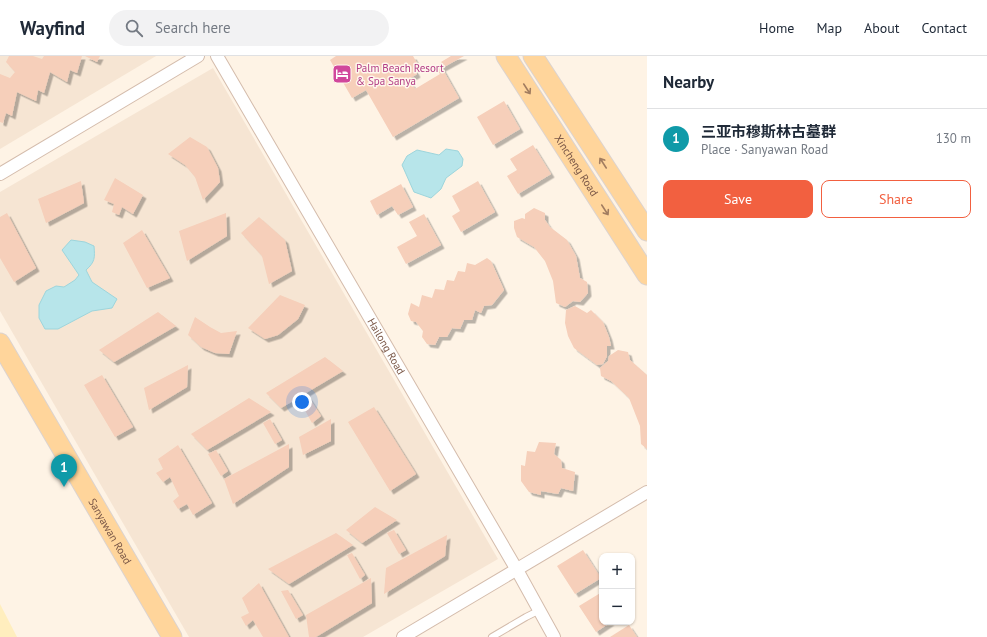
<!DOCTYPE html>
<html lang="en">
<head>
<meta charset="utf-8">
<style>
	body { margin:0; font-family:"PT Sans","Noto Sans SC",sans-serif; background:#f2f2f3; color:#1f2937 }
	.controls { position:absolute; right:12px; bottom:12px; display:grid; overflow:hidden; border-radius:8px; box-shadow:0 1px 3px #0004 }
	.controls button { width:36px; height:36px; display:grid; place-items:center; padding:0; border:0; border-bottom:1px solid #e0e1e3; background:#fff; color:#1f2937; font:20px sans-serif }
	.you { position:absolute; left:302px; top:346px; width:14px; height:14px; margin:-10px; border:3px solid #fff; border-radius:50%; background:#1a73e8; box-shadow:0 0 0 6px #1a73e833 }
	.badge { display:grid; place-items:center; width:26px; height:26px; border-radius:50%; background:#f26040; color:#fff; font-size:13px; font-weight:700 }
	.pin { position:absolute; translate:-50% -33px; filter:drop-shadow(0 1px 2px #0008) }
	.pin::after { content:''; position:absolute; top:21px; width:14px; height:12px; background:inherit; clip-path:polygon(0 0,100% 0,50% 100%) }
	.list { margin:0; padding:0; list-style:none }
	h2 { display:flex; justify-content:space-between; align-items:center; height:52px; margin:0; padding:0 16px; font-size:17px }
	h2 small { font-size:13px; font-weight:400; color:#747a83 }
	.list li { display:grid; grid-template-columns:26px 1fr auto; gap:12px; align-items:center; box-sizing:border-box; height:60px; padding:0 16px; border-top:1px solid #e0e1e3 }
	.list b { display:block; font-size:15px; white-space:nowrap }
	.list p { margin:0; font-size:13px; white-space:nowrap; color:#747a83 }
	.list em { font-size:13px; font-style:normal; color:#747a83 }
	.actions { display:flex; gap:8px; padding:12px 16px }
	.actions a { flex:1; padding:9px 0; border:1px solid #f26040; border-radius:8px; text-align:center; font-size:14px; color:#f26040 }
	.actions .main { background:#f26040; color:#fff }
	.icon { flex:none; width:22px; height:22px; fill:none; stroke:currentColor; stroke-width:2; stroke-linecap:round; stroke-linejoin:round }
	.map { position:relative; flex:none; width:647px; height:581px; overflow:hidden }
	header { display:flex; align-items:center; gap:24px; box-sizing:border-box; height:56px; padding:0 20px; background:#fff; border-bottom:1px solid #e0e1e3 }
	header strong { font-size:19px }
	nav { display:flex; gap:22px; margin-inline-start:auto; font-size:14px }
	.search { width:280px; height:36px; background:#f2f2f3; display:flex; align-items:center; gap:10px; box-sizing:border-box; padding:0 14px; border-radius:22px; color:#747a83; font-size:15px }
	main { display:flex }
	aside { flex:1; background:#fff }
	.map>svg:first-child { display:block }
	.residential { fill:#f6e5d3 }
	.sand { fill:#ffeebe }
	.water { fill:#b7e5ea; stroke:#9dd5dc }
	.building { fill:#f6cfba; filter:url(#shadow) }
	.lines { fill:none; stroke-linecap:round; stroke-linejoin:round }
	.service-casing { stroke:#d4bcac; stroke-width:8 }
	.minor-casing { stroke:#d4bcac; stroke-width:14 }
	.primary-casing { stroke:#dcd3cf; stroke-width:21 }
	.service { stroke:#fff; stroke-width:6 }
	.minor { stroke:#fff; stroke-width:12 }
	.primary { stroke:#ffd59b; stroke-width:19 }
	.oneway { stroke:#a27d60 }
	.labels { text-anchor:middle; stroke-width:3; stroke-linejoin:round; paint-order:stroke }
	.hotel-label { font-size:11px; fill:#b23c85; stroke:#fff7ed; text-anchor:start }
	.street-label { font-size:11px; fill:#7a5747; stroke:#fff7ed }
</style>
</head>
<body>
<header>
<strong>Wayfind</strong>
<div class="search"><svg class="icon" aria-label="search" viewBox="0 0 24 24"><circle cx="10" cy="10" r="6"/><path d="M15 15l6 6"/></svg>Search here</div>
<nav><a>Home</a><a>Map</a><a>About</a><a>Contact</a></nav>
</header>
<main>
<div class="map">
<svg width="647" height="581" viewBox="0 0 647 581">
	<defs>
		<filter id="shadow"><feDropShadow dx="3.5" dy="3.5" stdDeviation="0" flood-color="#0004"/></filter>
	</defs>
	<rect width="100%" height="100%" fill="#fef3e5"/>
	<g class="residential">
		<polygon points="0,0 156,0 0,93"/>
		<polygon points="213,12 498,503 363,581 189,581 0,255 0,136"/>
	</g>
	<polygon class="sand" points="0,548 17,581 0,581"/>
	<g class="water">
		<polygon points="446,93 458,95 463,103 462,110 446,122 441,133 431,142 414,136 402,109 407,100 417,94 439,99"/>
		<path d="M71,184L85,186L94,190C95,202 95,206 86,214L92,226L117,243L112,252L92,255L58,273H45L39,262V249L46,235L56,230L64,231L75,224L79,219L62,194Z"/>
	</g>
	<g class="building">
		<polygon points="9,0 33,0 42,3 44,0 82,0 77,17 70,14 67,26 50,16 44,37 38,34 36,45 17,36 12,60 6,57 3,67 0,66 0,18 10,22 15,16 6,6"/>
		<polygon points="85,0 100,0 97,6"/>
		<polygon points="336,0 413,0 417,7 413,10 417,18 409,23 415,33 440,18 435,11 442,7 441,6 451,0 464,0 442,12 459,42 393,81 366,34 352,42 330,4"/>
		<polygon points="504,45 520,73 493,89 477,61"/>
		<polygon points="190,81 207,91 218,112 220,126 203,144 195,121 185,109 168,98"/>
		<polygon points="533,89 551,118 518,138 507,120 517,114 510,103"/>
		<polygon points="115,122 143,139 133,158 122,151 119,159 112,156 114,148 104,144"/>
		<polygon points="81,125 84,147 46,167 38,143"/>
		<polygon points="478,125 495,156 461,176 452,160 460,155 452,140"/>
		<polygon points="401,128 413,151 398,159 392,150 377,159 370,145"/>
		<polygon points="534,152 545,157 545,164 550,171 567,184 576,200 580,222 587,226 588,237 580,246 573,245 565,251 556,247 553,225 545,205 534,191 517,181 514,172 514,165 522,162 525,163 525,158"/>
		<polygon points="7,157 36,212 14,226 0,202 0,161"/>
		<polygon points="226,157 227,180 187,205 179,175"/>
		<polygon points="424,158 441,189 406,208 397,191 417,180 409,166"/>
		<polygon points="259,161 285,184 292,215 269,228 262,200 241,177"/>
		<polygon points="142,174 170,222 147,232 123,187"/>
		<polygon points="487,202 491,205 504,234 492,249 484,250 481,257 475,254 472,264 464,264 460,273 452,272 447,281 439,281 435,289 427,288 422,281 423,275 416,266 411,265 408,258 411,247 419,251 422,239 432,242 435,233 444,234 447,224 454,225 458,215 465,216 467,207 475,209"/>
		<polygon points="280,239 305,249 298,263 278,279 265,283 248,272"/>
		<polygon points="575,250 587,257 591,254 603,266 609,281 611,290 607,290 607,300 603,308 597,309 574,292 568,280 565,267 566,254"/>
		<polygon points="158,256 176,270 114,306 99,294"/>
		<polygon points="195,261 210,271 221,277 237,275 229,298 215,297 201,291 188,279"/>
		<polygon points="618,294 628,296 630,304 647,319 647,393 641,388 640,370 629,342 611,325 601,320 600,312 608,305 609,300"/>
		<polygon points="325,301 343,315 306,337 321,360 312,367 298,342 281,352 266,337"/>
		<polygon points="188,309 187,331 149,354 144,332"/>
		<polygon points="102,319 133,371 115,381 84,329"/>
		<polygon points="249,342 271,356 207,394 191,378"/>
		<polygon points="374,351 416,418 390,435 348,366"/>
		<polygon points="270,363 282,384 275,388 263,367"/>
		<polygon points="331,363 331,385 303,399 299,381"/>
		<polygon points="539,386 556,387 554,398 561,404 562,412 575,416 573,435 561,432 558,438 541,435 541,439 529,436 521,425 521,409 525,410 527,395 535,396"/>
		<polygon points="289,388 289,411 233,448 224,423"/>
		<polygon points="178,389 212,447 193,459 187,448 178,453 173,445 179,440 170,421 163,426 156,417 163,413 158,403"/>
		<polygon points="216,394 228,415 221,420 208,398"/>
		<polygon points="375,451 397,464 362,487 346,474"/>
		<polygon points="394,474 406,494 399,498 387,477"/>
		<polygon points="336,477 353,489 289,528 268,513"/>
		<polygon points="447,479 445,500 384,538 386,512"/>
		<polygon points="583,494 601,522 575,538 557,510"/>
		<polygon points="352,497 365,519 360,523 347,499"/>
		<polygon points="371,522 372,547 316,581 309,581 306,559"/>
		<polygon points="259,527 289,581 263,581 253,564 246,570 241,561 249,557 242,542"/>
		<polygon points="288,534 303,559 296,563 281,535"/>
		<polygon points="602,536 602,566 611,566 596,576 579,550"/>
		<polygon points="629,569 637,581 610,581"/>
	</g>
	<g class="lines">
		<defs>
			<polyline id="service" points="492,581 526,561 538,555"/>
			<g id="minor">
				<path id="s1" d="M217,0L517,514L554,581"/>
				<polyline points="0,118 198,0"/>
				<polyline points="403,581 647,436"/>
			</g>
			<g id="primary">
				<path id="s2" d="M506,0L647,219"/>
				<polyline points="533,0 647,175"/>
				<path id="s3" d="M0,287L172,581"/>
			</g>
		</defs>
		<use href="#service" class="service-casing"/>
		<use href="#minor" class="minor-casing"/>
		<use href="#primary" class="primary-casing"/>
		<use href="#service" class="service"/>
		<use href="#minor" class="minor"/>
		<use href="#primary" class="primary"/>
	</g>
	<defs><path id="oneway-shaft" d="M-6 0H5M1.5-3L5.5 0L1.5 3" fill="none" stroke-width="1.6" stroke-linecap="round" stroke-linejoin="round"/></defs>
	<g class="oneway">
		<use href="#oneway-shaft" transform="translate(527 33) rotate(57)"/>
		<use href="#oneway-shaft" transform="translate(603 107) rotate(-123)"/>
		<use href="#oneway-shaft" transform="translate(605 154) rotate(57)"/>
	</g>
	<defs>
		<symbol id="hotel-square" viewBox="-11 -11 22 22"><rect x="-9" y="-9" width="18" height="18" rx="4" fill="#d1479c" stroke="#fff7ed"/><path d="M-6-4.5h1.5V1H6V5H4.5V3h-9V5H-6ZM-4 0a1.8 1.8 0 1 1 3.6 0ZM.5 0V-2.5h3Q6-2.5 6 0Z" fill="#fff"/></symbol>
	</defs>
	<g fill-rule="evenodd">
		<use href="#hotel-square" x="331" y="7" width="22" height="22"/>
	</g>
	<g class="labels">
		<g class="hotel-label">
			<text x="356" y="16">Palm Beach Resort<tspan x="356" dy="13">&amp; Spa Sanya</tspan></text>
		</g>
		<g class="street-label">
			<text dy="4" stroke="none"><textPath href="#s2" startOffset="130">Xincheng Road</textPath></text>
			<text dy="4" stroke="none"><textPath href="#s1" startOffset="336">Hailong Road</textPath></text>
			<text dy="4" stroke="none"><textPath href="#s3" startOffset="218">Sanyawan Road</textPath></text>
		</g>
	</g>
</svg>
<div class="controls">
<button>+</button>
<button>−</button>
</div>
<div class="you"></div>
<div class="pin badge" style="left:64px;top:431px;background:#0f9aa8">1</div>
</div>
<aside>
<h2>Nearby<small></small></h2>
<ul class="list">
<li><span class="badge" style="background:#0f9aa8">1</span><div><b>三亚市穆斯林古墓群</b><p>Place · Sanyawan Road</p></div><em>130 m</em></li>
</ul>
<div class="actions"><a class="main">Save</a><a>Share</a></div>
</aside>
</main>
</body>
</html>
